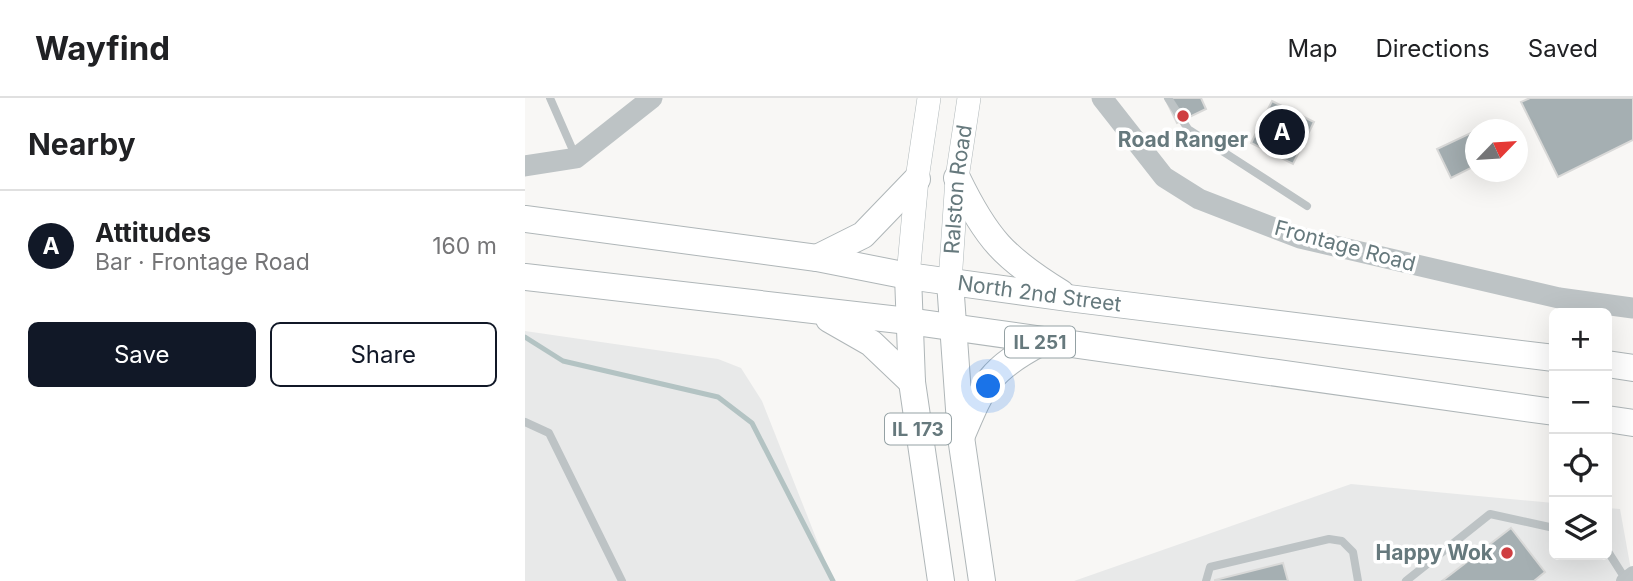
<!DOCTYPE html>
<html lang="en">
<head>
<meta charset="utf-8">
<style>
	body { margin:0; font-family:Inter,sans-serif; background:#f2f2f2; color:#202124 }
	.controls { position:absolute; right:21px; bottom:21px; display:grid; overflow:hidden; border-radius:10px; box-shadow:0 7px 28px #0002 }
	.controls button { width:63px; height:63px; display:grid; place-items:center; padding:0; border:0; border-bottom:2px solid #e0e0e0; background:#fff; color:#202124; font:35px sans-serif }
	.compass { position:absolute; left:940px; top:21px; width:63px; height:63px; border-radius:50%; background:#fff; box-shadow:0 7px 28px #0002; rotate:65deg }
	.you { position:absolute; left:464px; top:289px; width:24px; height:24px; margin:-18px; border:5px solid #fff; border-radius:50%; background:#1a73e8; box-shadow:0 0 0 10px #1a73e833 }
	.badge { display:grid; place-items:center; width:46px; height:46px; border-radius:50%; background:#111827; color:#fff; font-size:23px; font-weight:700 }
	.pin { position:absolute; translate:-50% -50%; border:4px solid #fff; box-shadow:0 2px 7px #0006 }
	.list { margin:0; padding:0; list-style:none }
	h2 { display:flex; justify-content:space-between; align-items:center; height:91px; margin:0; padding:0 28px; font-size:30px }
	h2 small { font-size:23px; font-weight:400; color:#757577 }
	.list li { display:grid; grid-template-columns:46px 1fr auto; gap:21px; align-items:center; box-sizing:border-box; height:112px; padding:0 28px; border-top:2px solid #e0e0e0 }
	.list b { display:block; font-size:26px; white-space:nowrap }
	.list p { margin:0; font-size:23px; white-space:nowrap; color:#757577 }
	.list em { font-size:23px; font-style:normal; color:#757577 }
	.actions { display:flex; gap:14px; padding:21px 28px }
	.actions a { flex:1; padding:16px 0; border:2px solid #111827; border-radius:10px; text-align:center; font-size:24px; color:#111827 }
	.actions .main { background:#111827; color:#fff }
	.icon { flex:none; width:38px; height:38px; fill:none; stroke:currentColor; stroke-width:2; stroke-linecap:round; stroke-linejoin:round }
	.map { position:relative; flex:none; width:1108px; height:483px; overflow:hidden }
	header { display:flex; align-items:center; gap:42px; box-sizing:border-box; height:98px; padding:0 35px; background:#fff; border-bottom:2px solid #e0e0e0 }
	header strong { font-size:33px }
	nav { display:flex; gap:38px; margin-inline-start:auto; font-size:24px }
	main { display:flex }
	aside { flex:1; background:#fff }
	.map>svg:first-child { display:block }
	.built { fill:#e8e9e9 }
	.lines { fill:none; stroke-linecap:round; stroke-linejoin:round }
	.stream { stroke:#b3c3c3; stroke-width:5 }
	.building { fill:#a5afb2; stroke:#d9d9d8; stroke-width:2 }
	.secondary-casing { stroke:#b0b8ba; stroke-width:24 }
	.primary-casing { stroke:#afb6b8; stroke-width:28 }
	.service { stroke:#bdc3c5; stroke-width:8 }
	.minor { stroke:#bdc3c5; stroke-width:16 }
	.tertiary { stroke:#bdc3c5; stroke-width:21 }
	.secondary { stroke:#fff; stroke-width:23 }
	.primary { stroke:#fff; stroke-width:26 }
	.poi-dot { fill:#cf3e41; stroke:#fff; stroke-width:2.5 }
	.labels { text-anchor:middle; stroke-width:7; stroke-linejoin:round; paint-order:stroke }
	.shield { fill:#fff; stroke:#94a1a4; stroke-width:2 }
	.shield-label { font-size:19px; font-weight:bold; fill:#66797d }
	.poi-label { font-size:21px; font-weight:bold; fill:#66797d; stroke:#fff }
	.street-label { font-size:21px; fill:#66797d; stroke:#fff }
</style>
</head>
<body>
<header>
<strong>Wayfind</strong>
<nav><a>Map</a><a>Directions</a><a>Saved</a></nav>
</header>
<main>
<aside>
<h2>Nearby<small></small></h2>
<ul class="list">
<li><span class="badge">A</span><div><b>Attitudes</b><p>Bar · Frontage Road</p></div><em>160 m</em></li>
</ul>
<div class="actions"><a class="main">Save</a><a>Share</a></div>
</aside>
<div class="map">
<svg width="1108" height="483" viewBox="0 0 1108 483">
	<rect width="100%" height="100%" fill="#f8f7f5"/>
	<g class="built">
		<polygon points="0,233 193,261 216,270 237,303 308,483 0,483"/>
		<polygon points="826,386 1029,405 1029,457 1082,457 1082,410 1095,411 1108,483 549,483"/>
	</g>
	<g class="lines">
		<polyline class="stream" points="0,239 38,263 193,299 227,325 308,483"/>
	</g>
	<g class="building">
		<polygon points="640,0 676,0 681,11 652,25"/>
		<polygon points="1005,0 1108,0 1108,42 1033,79 996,4"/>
		<polygon points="747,3 789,24 768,66 726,45"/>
		<polygon points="950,33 950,68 926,80 912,51"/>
		<polygon points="986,430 1020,474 1009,483 917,483"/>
		<polygon points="758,465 763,483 690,483 690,482"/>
	</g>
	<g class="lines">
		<defs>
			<g id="secondary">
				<polyline points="383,178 392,81 404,0"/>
				<path id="s1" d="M425,184L432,80L444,0"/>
			</g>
			<g id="primary">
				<path d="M432,80C461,140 479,160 536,195"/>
				<path id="s2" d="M0,121L292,160L383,178L543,200L1029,260"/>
				<polyline points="292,160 338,137 392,81"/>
				<polyline points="383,178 387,284 416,483"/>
				<polyline points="0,179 383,223 1029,314"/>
				<polyline points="425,184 436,339 457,483"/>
				<polyline points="304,221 346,245 387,284"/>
				<polyline points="1082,266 1108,270"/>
				<polyline points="1082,321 1108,325"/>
				<path d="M437,337C459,285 465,271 517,244"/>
			</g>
		</defs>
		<use href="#secondary" class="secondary-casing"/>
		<use href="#primary" class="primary-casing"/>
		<g class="service">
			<polyline points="25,0 50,57"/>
			<polyline points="643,0 663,31 782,108"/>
			<polyline points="0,324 24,335 97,483"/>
			<polyline points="1082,452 1101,482"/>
			<polyline points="681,483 685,469 804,441 817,443 828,454 833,483"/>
			<polyline points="881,483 965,416 1029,430"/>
		</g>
		<polyline class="minor" points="1099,483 1108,476"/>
		<g class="tertiary">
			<polyline points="577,0 639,79 674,101 775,140 1034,200 1108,210"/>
			<polyline points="0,68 51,60 127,0"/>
		</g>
		<use href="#secondary" class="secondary"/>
		<use href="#primary" class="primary"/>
	</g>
	<g class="poi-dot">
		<circle cx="658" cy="18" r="7"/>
		<circle cx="982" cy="455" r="7"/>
	</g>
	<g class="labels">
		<g class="shield">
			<rect x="480" y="228.5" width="70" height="31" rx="5"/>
			<rect x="360" y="315.5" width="66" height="31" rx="5"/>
		</g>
		<g class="shield-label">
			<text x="515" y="251">IL 251</text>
			<text x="393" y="338">IL 173</text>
		</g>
		<g class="poi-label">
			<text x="658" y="49">Road Ranger</text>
			<text x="968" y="462" text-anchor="end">Happy Wok</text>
		</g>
		<g class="street-label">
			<text dy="7" stroke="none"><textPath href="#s1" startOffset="93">Ralston Road</textPath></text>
			<text transform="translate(820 148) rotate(15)" y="7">Frontage Road</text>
			<text dy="7" stroke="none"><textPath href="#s2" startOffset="520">North 2nd Street</textPath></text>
		</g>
	</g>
</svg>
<div class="controls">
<button>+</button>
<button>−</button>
<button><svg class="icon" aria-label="locate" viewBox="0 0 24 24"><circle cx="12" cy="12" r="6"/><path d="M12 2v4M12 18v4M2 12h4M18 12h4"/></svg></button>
<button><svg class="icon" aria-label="layers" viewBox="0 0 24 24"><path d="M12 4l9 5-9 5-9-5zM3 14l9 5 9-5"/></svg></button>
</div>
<svg class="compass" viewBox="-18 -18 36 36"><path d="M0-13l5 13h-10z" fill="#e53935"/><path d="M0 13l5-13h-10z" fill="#757577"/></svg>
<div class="you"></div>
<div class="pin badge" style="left:757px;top:34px">A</div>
</div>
</main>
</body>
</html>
